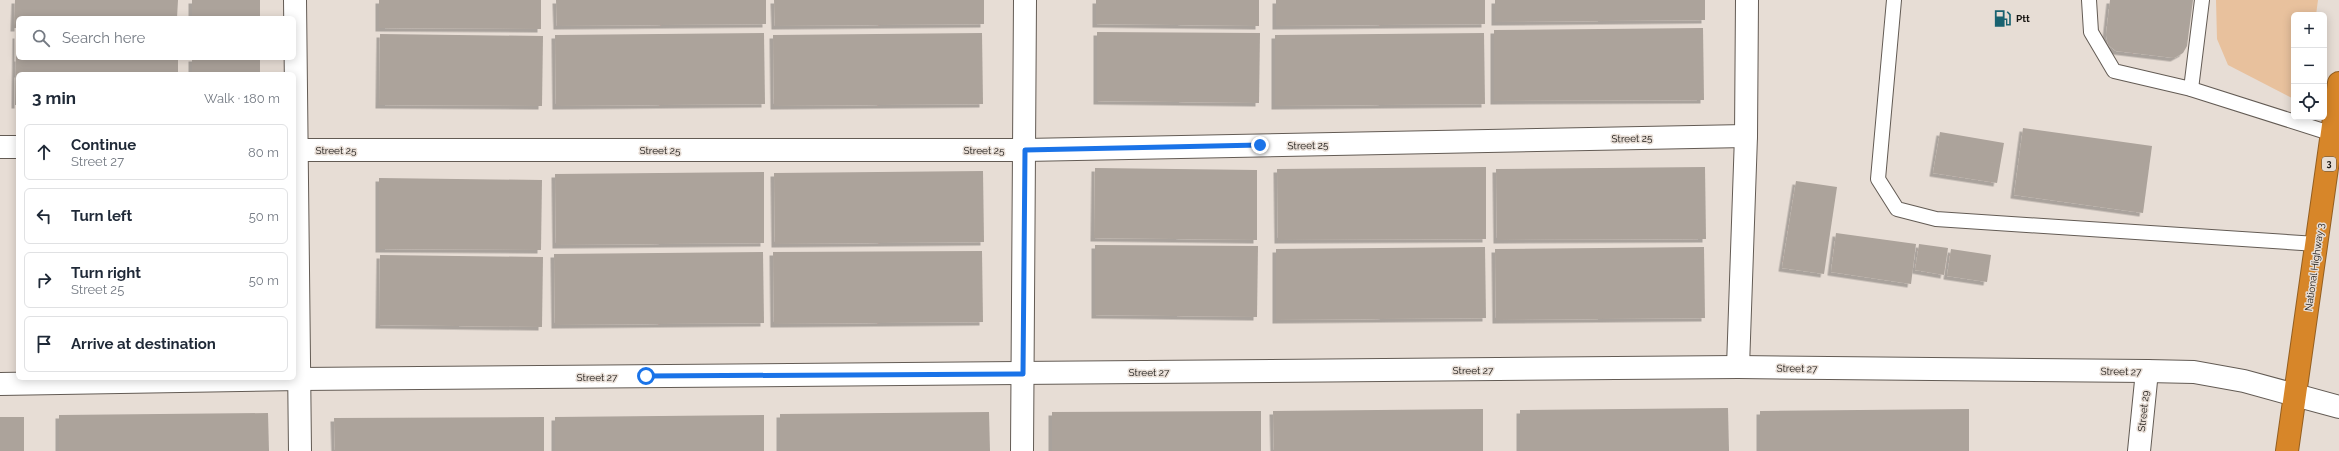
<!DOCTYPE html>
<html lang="en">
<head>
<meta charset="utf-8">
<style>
	body { margin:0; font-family:Raleway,sans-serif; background:#f6f6f7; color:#1f2937 }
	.controls { position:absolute; right:12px; top:12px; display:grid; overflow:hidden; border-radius:6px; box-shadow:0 2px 10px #0003 }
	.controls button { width:36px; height:36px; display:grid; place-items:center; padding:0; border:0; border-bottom:1px solid #e0e1e3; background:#fff; color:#1f2937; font:20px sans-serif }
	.stop { position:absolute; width:12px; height:12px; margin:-9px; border:3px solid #1a73e8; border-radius:50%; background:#fff }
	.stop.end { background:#1a73e8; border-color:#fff; box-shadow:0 1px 4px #0008 }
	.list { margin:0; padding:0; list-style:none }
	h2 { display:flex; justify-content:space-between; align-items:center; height:52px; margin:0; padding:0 16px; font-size:17px }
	h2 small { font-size:13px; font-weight:400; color:#747a83 }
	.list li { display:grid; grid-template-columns:26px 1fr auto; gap:12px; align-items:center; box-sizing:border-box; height:56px; margin:0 8px 8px; padding:0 8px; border:1px solid #e0e1e3; border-radius:6px }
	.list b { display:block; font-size:15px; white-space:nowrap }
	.list p { margin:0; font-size:13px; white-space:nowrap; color:#747a83 }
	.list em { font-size:13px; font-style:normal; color:#747a83 }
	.icon { flex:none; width:22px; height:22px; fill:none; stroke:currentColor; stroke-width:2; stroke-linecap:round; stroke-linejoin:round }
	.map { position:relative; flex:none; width:2339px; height:451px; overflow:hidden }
	.search { position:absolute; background:#fff; box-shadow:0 2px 10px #0003; left:16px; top:16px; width:280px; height:44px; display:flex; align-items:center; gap:10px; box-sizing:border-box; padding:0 14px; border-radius:6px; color:#747a83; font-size:15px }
	.panel { position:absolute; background:#fff; box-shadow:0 2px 10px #0003; left:16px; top:72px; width:280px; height:308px; border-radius:6px }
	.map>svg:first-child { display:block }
	.green { fill:#e8c19d }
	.building { fill:#aca39b; filter:url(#shadow) }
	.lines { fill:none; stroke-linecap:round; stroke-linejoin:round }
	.lane-casing { stroke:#635b54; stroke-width:16 }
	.street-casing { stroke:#635b54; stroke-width:24 }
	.highway-casing { stroke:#945f21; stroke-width:24 }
	.lane { stroke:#fff; stroke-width:14 }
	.street { stroke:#fff; stroke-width:22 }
	.highway { stroke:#d78629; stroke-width:22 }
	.route { stroke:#1a73e8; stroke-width:5 }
	.labels { text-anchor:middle; stroke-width:3; stroke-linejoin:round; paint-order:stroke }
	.shield { fill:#e7ddd5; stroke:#57524d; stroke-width:1 }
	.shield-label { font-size:9px; font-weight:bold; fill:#191613 }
	.poi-label { font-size:10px; font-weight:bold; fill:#191613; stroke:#e7ddd5; text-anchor:start }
	.street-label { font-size:10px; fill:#191613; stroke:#e7ddd5 }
</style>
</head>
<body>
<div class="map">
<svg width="2339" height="451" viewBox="0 0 2339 451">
	<defs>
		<filter id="shadow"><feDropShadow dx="-3.5" dy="3.5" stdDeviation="0" flood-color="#0004"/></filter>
	</defs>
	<rect width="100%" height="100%" fill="#e7ddd5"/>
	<polygon class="green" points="2216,0 2318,0 2316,15 2294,15 2294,99 2228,65 2217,39"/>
	<g class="building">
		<polygon points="15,0 178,0 177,18 18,18 18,28 14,28"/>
		<rect x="192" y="0" width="68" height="18"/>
		<polygon points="379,0 541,0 541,29 379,28"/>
		<polygon points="556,0 766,0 766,24 557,26"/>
		<polygon points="774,0 984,0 984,24 775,26"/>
		<polygon points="1096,0 1259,0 1259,26 1096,24"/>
		<polygon points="1276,0 1485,0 1485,24 1276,26"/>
		<polygon points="1495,0 1705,0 1705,20 1495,22"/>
		<polygon points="2110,0 2193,0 2187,46 2183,53 2174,58 2116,51 2108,45 2106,35"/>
		<polygon points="1703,28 1704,100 1494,101 1494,30"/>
		<polygon points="1097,32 1260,33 1259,103 1097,101"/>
		<polygon points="764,33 765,104 556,106 555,35"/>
		<polygon points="982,33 983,104 774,106 773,35"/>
		<polygon points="1484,33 1485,104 1275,106 1275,35"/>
		<polygon points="380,34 543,36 542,106 379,105"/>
		<polygon points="16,35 18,35 18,58 178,58 178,74 18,74 18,105 15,105"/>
		<rect x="192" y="58" width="68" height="16"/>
		<polygon points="2023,128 2152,146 2143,213 2014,195"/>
		<polygon points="1940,132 2004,143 1997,183 1933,173"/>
		<polygon points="1486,167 1486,239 1278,240 1277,169"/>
		<polygon points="1705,167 1706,239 1497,240 1496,169"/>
		<polygon points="1095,168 1257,170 1257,240 1094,238"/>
		<polygon points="983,171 984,242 775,244 774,173"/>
		<polygon points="764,172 764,243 556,245 555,174"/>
		<polygon points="379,178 542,180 541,250 379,249"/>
		<polygon points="1796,181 1837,187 1824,274 1782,268"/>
		<polygon points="1836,233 1916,244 1911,284 1831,272"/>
		<polygon points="1919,244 1948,248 1944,275 1915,270"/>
		<polygon points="1095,245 1258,246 1257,317 1095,315"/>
		<polygon points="1485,247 1486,318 1276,320 1276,249"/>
		<polygon points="1704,247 1705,318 1496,320 1495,249"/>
		<polygon points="1951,249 1991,255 1987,282 1947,276"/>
		<polygon points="982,251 983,322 774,324 773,252"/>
		<polygon points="763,252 764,323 555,325 554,254"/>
		<polygon points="380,255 543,257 542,327 379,325"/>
		<polygon points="1728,408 1729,451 1520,451 1520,410"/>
		<polygon points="1483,409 1483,451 1274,451 1273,411"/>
		<polygon points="1969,409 1969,451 1760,451 1760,411"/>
		<polygon points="1261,411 1261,451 1052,451 1052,412"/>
		<polygon points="989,412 990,451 780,451 780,414"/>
		<polygon points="268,413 269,451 59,451 59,415"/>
		<polygon points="764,415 764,451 555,451 555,417"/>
		<rect x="0" y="417" width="24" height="34"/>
		<polygon points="544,417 544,451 335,451 334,418"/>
	</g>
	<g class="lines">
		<defs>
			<g id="lane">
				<polyline points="1894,0 1878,179 1897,209 1936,219 2317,244"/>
				<polyline points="2089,0 2091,32 2114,71 2191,89 2333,134"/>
				<polyline points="2191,89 2202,0"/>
			</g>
			<g id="street">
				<polyline points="295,0 300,451"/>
				<polyline points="0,147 18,147"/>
				<polyline points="294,150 1025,150 1746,136"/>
				<polyline points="1738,367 1746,136 1747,0"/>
				<polyline points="0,384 300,379 1738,367 2147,371 2194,372 2244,381 2339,407"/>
				<polyline points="1022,451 1025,0"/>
				<polyline points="2139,451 2147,371"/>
			</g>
			<polyline id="highway" points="2287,451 2339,83"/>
		</defs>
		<use href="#lane" class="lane-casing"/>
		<use href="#street" class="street-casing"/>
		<use href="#highway" class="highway-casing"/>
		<use href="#lane" class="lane"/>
		<use href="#street" class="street"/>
		<use href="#highway" class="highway"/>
	</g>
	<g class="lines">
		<polyline class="route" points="646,376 1023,374 1025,150 1260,145"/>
	</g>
	<defs>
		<symbol id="fuel-bare" viewBox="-9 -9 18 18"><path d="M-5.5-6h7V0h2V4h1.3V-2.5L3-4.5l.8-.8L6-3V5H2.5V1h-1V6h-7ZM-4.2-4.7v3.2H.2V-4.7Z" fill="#196270" stroke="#e7ddd5" stroke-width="2.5" paint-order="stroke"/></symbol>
	</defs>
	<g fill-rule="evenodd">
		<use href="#fuel-bare" x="1990" y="6" width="25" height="25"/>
	</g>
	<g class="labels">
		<rect class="shield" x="2322" y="157" width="14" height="14" rx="3"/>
		<g class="shield-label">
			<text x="2329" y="167">3</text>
		</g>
		<g class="poi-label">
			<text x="2016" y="22">Ptt</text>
		</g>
		<g class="street-label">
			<text transform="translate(1632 138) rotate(-1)" y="4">Street 25</text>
			<text transform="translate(1308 145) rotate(-1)" y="4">Street 25</text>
			<text x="336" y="154">Street 25</text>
			<text x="660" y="154">Street 25</text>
			<text x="984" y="154">Street 25</text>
			<text transform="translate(2314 267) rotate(-82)" y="4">National Highway 3</text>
			<text transform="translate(1797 368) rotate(1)" y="4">Street 27</text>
			<text x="1473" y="374">Street 27</text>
			<text transform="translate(2121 371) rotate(1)" y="4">Street 27</text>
			<text x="1149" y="376">Street 27</text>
			<text x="597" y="381">Street 27</text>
			<text transform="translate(2143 411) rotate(-84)" y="4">Street 29</text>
		</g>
	</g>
</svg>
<div class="controls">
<button>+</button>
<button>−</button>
<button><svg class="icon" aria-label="locate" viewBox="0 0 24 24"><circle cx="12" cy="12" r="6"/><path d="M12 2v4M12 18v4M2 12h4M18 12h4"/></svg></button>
</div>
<div class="stop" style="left:646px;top:376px"></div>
<div class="stop end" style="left:1260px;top:145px"></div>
<div class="search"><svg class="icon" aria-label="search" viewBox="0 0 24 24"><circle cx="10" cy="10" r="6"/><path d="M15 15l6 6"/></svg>Search here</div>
<section class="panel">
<h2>3 min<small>Walk · 180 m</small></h2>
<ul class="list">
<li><svg class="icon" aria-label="ahead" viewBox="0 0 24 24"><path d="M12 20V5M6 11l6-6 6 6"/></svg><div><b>Continue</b><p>Street 27</p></div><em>80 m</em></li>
<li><svg class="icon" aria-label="left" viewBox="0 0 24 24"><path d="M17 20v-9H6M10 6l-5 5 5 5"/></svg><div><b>Turn left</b></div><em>50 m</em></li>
<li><svg class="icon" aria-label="right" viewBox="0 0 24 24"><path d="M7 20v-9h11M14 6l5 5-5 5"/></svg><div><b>Turn right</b><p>Street 25</p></div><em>50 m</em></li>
<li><svg class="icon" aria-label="arrive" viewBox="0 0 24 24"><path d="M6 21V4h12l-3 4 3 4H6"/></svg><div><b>Arrive at destination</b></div></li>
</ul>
</section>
</div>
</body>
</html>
